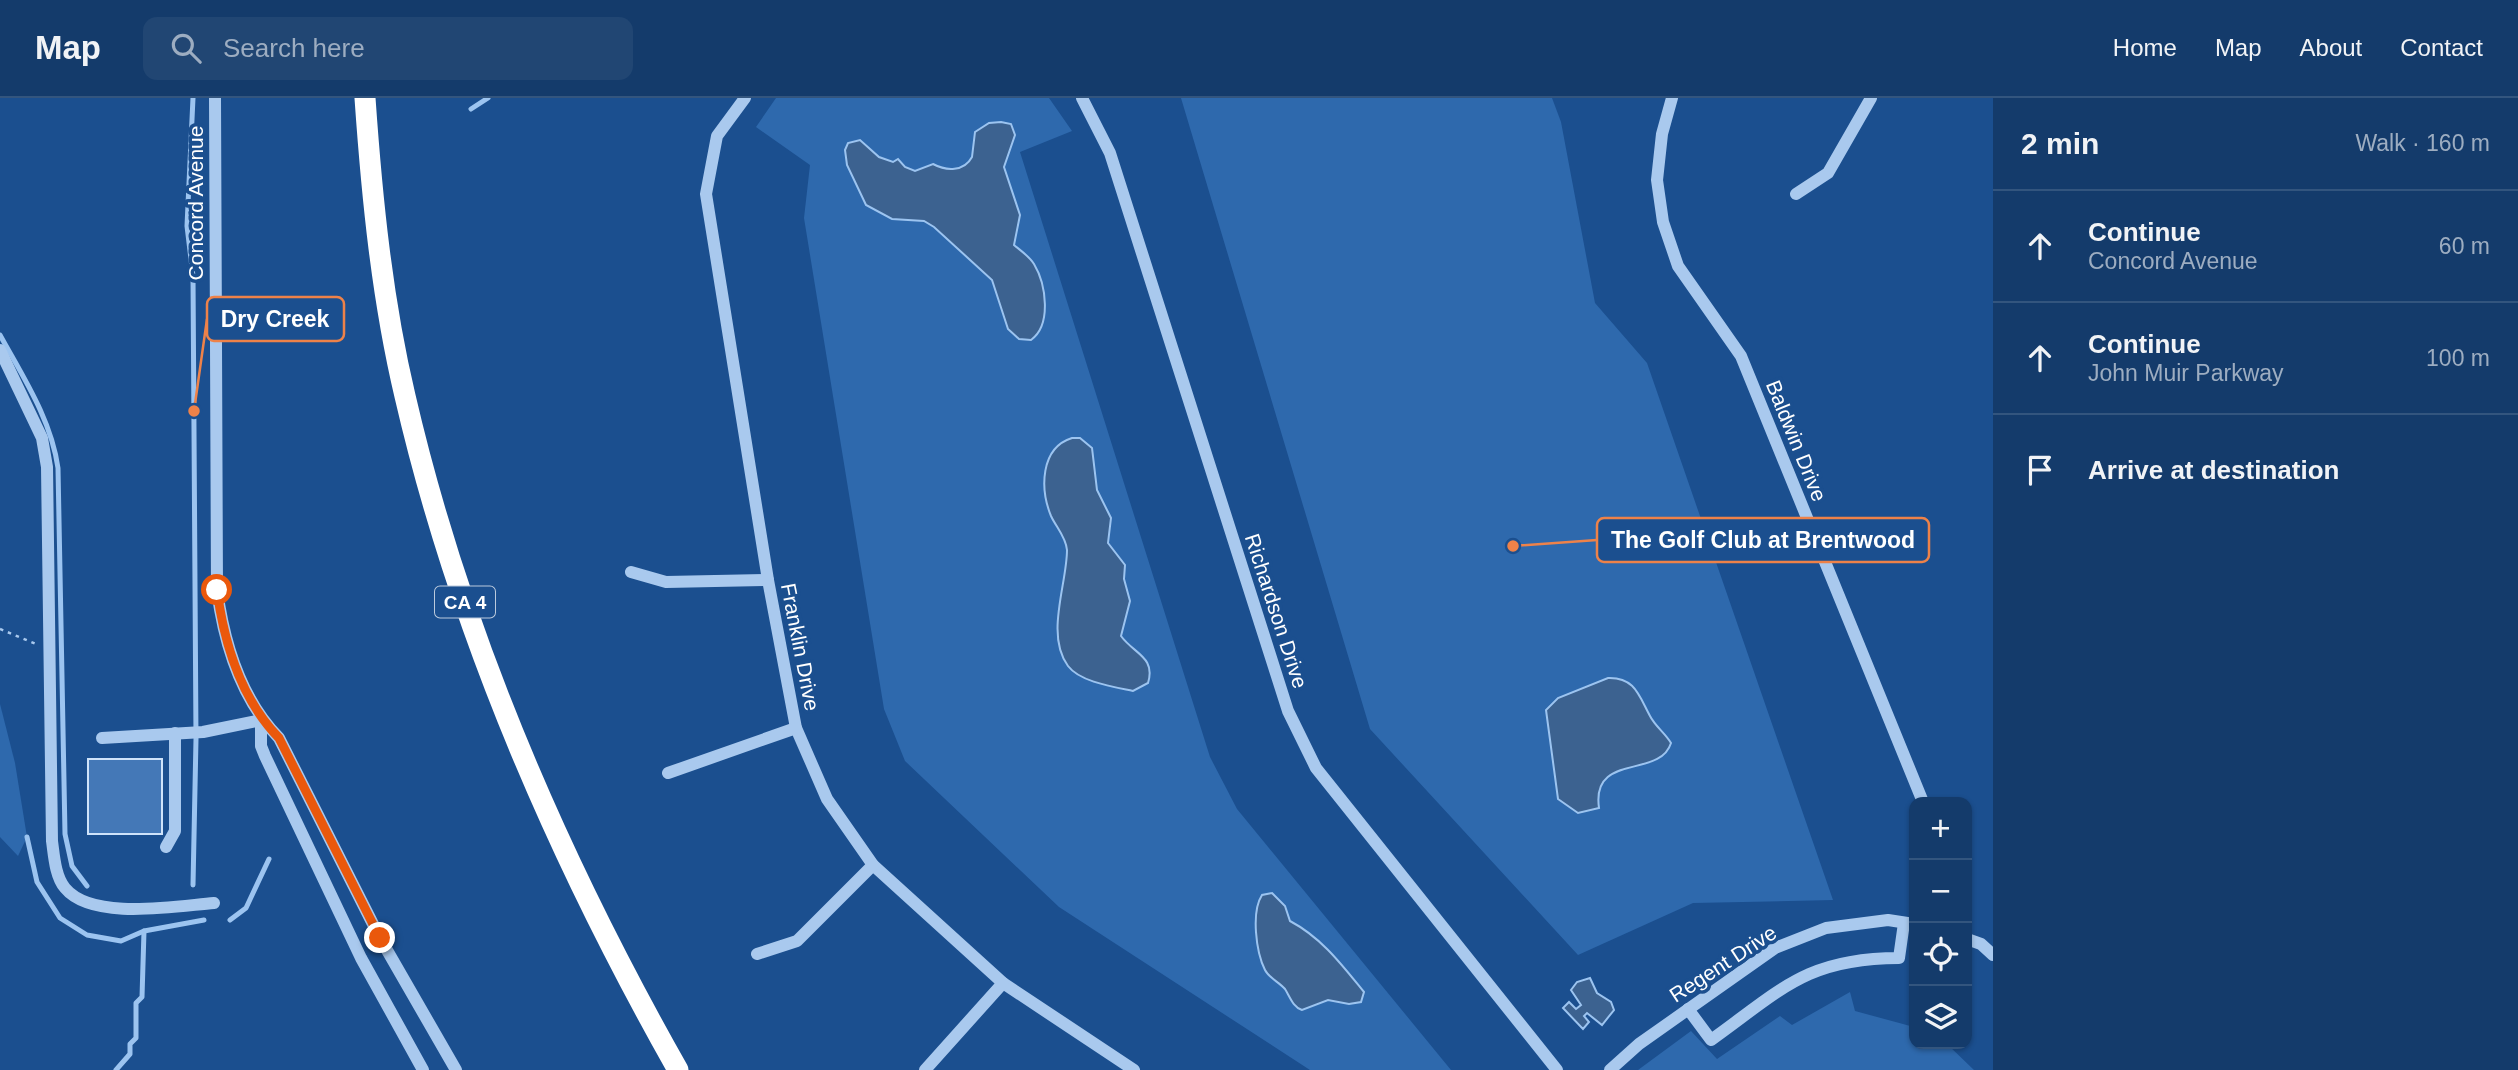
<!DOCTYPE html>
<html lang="en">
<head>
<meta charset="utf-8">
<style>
	body { margin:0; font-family:Arial,sans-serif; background:#214673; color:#f1f3f6 }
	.controls { position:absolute; right:21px; bottom:21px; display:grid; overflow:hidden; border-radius:14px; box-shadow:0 2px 5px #0004 }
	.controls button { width:63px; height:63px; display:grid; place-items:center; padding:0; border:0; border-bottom:2px solid #33557e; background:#143b6b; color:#f1f3f6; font:35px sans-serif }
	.stop { position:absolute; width:21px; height:21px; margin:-16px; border:5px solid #ea580c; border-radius:50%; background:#fff }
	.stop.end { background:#ea580c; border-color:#fff; box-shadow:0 2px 7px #0008 }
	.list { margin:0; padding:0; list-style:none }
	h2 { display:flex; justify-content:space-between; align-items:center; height:91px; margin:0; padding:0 28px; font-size:30px }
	h2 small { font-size:23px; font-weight:400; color:#9dadc1 }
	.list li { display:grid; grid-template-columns:46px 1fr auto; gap:21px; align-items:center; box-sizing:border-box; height:112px; padding:0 28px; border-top:2px solid #33557e }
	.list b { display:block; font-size:26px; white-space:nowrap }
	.list p { margin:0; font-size:23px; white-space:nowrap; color:#9dadc1 }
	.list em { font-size:23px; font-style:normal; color:#9dadc1 }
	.icon { flex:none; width:38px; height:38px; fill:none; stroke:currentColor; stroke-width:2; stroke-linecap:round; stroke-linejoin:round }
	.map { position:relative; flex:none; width:1993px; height:972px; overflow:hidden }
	header { display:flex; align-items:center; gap:42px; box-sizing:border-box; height:98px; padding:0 35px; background:#143b6b; border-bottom:2px solid #33557e }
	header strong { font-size:33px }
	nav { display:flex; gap:38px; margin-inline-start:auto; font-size:24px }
	.search { width:490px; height:63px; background:#214673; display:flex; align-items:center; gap:18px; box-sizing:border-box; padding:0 24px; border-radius:14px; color:#9dadc1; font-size:26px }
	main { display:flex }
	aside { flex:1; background:#143b6b }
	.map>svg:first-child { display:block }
	.green { fill:#2e69ad }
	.water { fill:#3c6290; stroke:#9cc4f0; stroke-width:2 }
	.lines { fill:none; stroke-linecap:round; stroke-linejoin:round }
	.stream { stroke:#9cc4f0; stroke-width:5 }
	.building { fill:#4478b7; stroke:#cfe3fa; stroke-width:2 }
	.path { stroke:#a9c9ee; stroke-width:2.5; stroke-dasharray:3.5 5; stroke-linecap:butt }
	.minor { stroke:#a9c9ee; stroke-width:12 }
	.highway { stroke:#fff; stroke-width:21 }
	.route { stroke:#ea580c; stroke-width:9 }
	.labels { text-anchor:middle; stroke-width:7; stroke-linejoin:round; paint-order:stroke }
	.shield { fill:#1b4f8f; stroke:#bbcadd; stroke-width:2 }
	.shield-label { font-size:19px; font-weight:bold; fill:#fff }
	.street-label { font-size:21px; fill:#fff; stroke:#1b4f8f }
	.leader { fill:none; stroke:#ee8249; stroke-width:2.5 }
	.callout-dot { fill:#ee8249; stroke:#1b4f8f; stroke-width:2.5 }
	.callout { fill:#1b4f8f; stroke:#ee8249; stroke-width:2.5 }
	.callout-label { font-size:23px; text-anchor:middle; font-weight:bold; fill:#fff }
</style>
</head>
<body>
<header>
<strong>Map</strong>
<div class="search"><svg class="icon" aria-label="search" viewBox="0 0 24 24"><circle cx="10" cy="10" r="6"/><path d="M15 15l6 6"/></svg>Search here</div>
<nav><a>Home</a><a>Map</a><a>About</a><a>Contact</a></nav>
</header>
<main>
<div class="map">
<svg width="1993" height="972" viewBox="0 0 1993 972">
	<rect width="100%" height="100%" fill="#1b4f8f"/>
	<g class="green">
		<polygon points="776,0 1049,0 1072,33 1020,54 1210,659 1237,711 1451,972 1310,972 1059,809 905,663 884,611 804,120 810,67 756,29"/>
		<polygon points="1181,0 1552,0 1561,24 1595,205 1647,265 1833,802 1693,805 1578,857 1370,631"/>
		<polygon points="0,606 15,665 27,739 18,758 0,739"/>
		<polygon points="1850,894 1855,913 1914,929 1914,946 1947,946 1974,972 1638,972 1691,933 1717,961 1780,918 1792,927"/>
	</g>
	<g class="water">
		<path d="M1001,24L1011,26L1015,37L1004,69L1020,117L1014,147C1021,153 1029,158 1034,166C1046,186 1052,227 1031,242L1019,241L1008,231L992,182L934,129L924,123L892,121L866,107L847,67L845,52L848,45L860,42L879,59L893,64L898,61L905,69L915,73L933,66C946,73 964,74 972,59L975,34L989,25Z"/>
		<path d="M1072,340H1080L1092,350L1097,392L1111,420L1108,445L1125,467L1124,481L1130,503L1121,538C1134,556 1156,559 1148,585L1133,593C1114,589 1080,584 1068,568C1045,537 1067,486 1067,452C1066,439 1056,429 1051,418C1040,391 1040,350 1072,340Z"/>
		<path d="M1608,580C1635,579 1639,598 1650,618C1655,628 1665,635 1671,645C1660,681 1591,654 1599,710L1578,715L1558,701L1546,612L1558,600Z"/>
		<path d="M1272,795L1285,808L1290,823C1322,840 1342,867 1364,894L1361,904L1349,906L1328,902L1302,912C1293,909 1290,899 1285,891C1279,884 1269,880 1265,872C1256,854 1251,814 1262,797Z"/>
		<polygon points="1590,880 1597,895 1611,904 1614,912 1602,927 1587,915 1584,918 1589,924 1583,931 1563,910 1569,904 1576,911 1581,907 1571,892 1577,884"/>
	</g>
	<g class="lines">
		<g class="stream">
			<polyline points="471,11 488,0"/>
			<path d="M0,237C23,279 51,321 58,370L65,736L72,768L87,788"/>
			<polyline points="27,739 37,784 60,820 87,837 121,843 144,833 204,822"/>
			<polyline points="193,787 196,641 193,178 187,128 193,0"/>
			<polyline points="230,822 246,810 269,761"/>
			<polyline points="116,972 130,956 130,946 136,940 136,905 142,899 144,833"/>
		</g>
	</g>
	<rect class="building" x="88" y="661" width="74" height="75"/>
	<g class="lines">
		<polyline class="path" points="0,531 36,546"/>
		<g class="minor">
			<path d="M215,0L217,492C224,545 241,601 279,640L380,840L456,972"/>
			<polyline points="745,0 717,38 706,96 768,482 796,630 827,701 873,767 1003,885 1134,972"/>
			<polyline points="1082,0 1110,55 1288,613 1316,670 1557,972"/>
			<polyline points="1672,0 1662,36 1657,82 1663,124 1678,168 1741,258 1923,704"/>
			<polyline points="1796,96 1828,75 1871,0"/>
			<path d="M0,252L42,340L47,369L52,743C54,757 55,778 65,790C92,823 176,808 214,805"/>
			<polyline points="631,474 666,484 768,482"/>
			<polyline points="261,622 261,648 265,658 361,860 423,972"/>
			<polyline points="102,640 203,634 261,622"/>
			<polyline points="668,675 796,630"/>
			<polyline points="166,749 175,733 175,635"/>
			<polyline points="1967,841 1981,846 1993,857"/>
			<polyline points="757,856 797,843 873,767"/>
			<path d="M1688,911L1711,942C1781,892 1807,860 1899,860L1904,825"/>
			<polyline points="925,972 1003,885"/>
			<polyline points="1610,972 1639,946 1775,850 1826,830 1888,822 1914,826"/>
		</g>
		<path class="highway" d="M365,0C372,100 382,201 405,298C460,536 558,760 678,972"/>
	</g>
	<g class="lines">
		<path class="route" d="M217,492C224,545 241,601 279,640L380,840"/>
	</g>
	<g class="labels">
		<rect class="shield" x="435" y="488.5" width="60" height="31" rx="5"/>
		<g class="shield-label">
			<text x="465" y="511">CA 4</text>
		</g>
		<g class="street-label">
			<text transform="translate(196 105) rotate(-90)" y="7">Concord Avenue</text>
			<text transform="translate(1796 343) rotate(68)" y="7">Baldwin Drive</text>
			<text transform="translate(1276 513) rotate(72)" y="7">Richardson Drive</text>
			<text transform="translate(800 549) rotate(79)" y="7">Franklin Drive</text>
			<text transform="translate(1723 866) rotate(-33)" y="7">Regent Drive</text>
		</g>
	</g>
	<path class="leader" d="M194 313L207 221M1513 448L1597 442"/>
	<g class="callout-dot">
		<circle cx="194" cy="313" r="7"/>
		<circle cx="1513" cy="448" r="7"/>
	</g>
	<g class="callout">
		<rect x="207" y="199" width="137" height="44" rx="7"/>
		<rect x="1597" y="420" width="332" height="44" rx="7"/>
	</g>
	<g class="callout-label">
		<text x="275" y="229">Dry Creek</text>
		<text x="1763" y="450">The Golf Club at Brentwood</text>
	</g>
</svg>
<div class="controls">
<button>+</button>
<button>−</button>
<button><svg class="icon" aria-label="locate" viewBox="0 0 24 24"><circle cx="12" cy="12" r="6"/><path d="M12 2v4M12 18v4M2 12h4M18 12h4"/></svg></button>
<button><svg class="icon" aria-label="layers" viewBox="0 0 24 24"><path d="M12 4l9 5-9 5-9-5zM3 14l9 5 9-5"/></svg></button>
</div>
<div class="stop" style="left:217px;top:492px"></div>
<div class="stop end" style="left:380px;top:840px"></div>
</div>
<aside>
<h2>2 min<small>Walk · 160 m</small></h2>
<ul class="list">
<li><svg class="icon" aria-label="ahead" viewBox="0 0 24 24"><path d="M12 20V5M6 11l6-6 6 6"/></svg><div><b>Continue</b><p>Concord Avenue</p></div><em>60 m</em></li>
<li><svg class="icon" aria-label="ahead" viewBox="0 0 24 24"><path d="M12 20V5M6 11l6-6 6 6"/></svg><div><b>Continue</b><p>John Muir Parkway</p></div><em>100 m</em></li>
<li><svg class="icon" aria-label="arrive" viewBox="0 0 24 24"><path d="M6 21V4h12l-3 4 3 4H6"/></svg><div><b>Arrive at destination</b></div></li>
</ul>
</aside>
</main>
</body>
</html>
